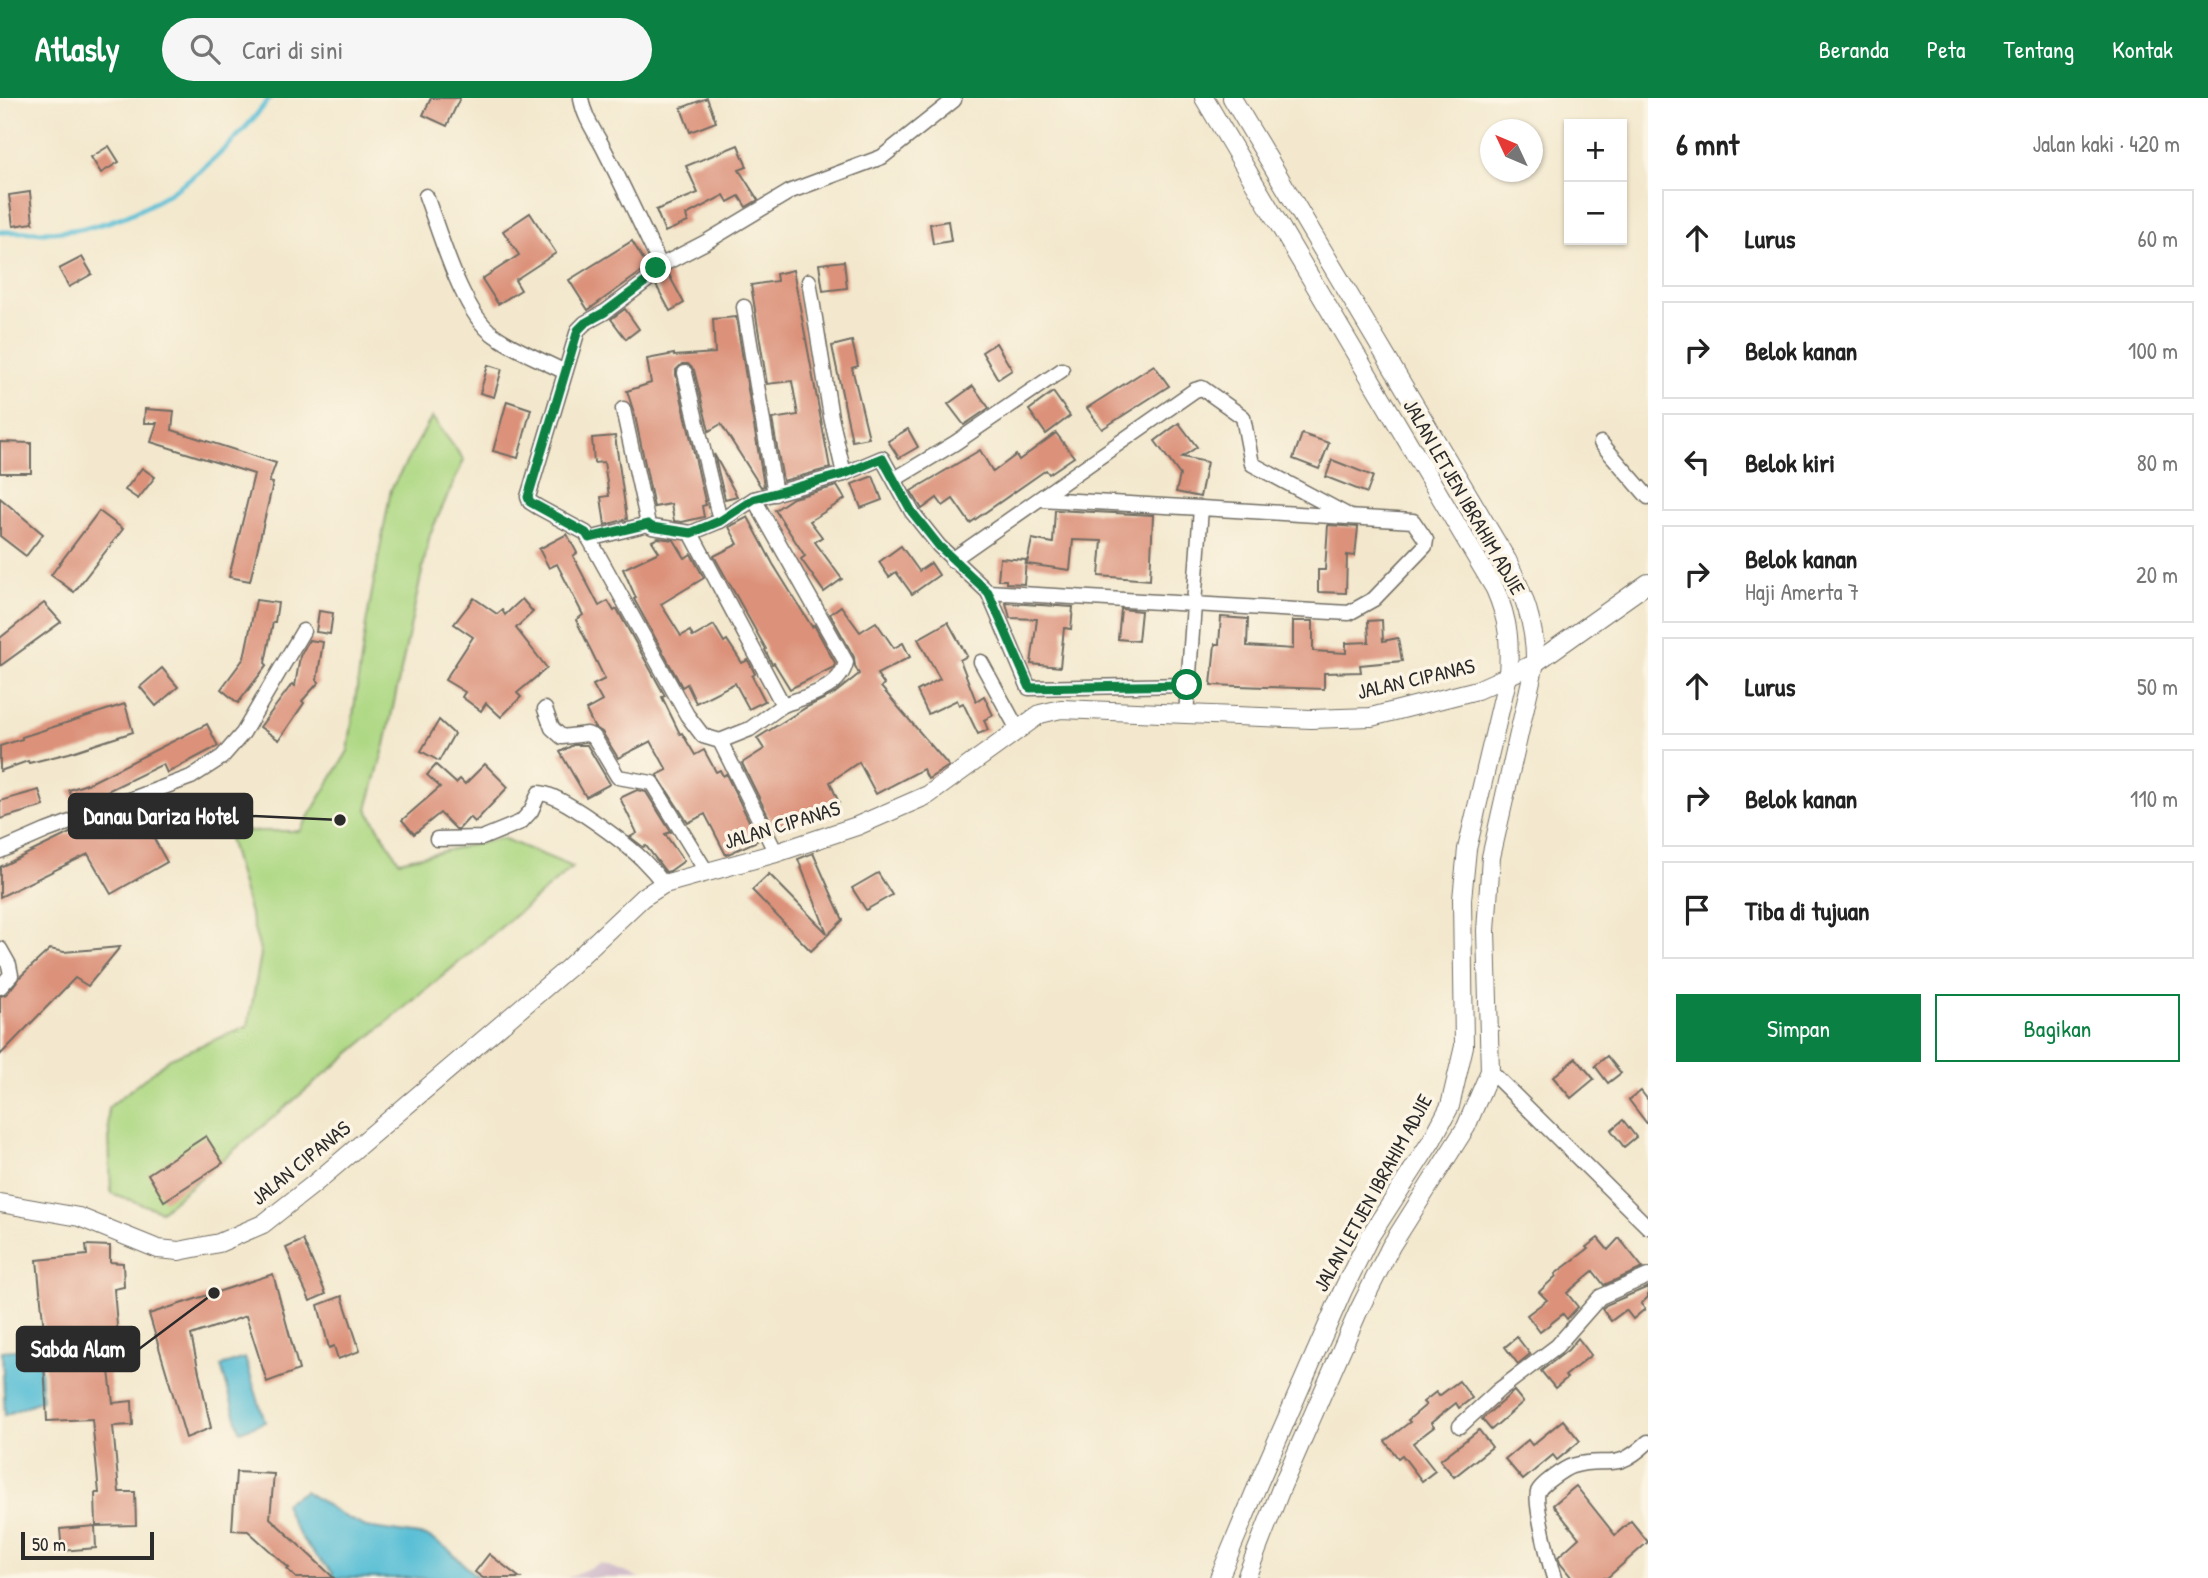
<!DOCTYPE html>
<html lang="id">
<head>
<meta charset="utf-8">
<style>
	body { margin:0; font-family:"Patrick Hand",sans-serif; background:#f6f6f6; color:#222 }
	.controls { position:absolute; right:21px; top:21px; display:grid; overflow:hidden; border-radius:0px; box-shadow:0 2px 5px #0004 }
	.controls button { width:63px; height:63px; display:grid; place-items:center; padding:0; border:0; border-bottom:2px solid #e0e0e0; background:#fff; color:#222; font:35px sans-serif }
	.compass { position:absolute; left:1480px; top:21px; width:63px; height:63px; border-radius:50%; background:#fff; box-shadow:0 2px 5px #0004; rotate:314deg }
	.scale { position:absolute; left:21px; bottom:18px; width:133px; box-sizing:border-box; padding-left:7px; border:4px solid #2b2b2b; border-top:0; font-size:19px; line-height:24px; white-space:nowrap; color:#2b2b2b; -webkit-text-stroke:5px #fcf5e5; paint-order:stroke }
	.stop { position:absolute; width:21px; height:21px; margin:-16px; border:5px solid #0b8043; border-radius:50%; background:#fff }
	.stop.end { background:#0b8043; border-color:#fff; box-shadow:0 2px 7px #0008 }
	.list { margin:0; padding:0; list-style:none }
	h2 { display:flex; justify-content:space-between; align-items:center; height:91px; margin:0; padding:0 28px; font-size:30px }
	h2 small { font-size:23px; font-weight:400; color:#767676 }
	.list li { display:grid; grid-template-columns:46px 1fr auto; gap:21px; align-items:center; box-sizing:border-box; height:98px; margin:0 14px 14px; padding:0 14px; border:2px solid #e0e0e0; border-radius:0px }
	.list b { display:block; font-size:26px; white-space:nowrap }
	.list p { margin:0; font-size:23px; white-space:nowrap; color:#767676 }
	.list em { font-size:23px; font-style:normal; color:#767676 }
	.actions { display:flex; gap:14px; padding:21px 28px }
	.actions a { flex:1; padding:16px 0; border:2px solid #0b8043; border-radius:0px; text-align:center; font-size:24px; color:#0b8043 }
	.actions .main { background:#0b8043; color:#fff }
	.icon { flex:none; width:38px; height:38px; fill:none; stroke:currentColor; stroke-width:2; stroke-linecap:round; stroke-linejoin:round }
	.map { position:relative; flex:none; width:1648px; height:1480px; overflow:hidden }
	header { display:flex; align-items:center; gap:42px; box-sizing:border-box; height:98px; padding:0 35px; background:#0b8043; color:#fff }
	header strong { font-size:33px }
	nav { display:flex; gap:38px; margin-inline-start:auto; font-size:24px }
	.search { width:490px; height:63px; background:#f6f6f6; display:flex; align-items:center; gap:18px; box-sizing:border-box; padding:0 24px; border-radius:38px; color:#767676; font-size:26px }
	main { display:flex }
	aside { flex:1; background:#fff }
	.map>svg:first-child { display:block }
	.industrial { fill:#d1bdcb }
	.green { fill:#aed884; stroke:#6c8258; stroke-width:2 }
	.water { fill:#57bed5; stroke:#417480; stroke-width:2 }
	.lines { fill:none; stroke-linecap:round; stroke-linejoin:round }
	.stream { stroke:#57bed5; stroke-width:5 }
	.building { fill:#dc927a }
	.minor-casing { stroke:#716d64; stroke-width:17 }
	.tertiary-casing { stroke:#716d64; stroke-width:20 }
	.minor { stroke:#fff; stroke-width:14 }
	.tertiary { stroke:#fff; stroke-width:18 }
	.route { stroke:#0b8043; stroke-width:9 }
	.labels { text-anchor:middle; stroke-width:7; stroke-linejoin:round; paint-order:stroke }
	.street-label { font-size:21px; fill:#2b2b2b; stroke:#fcf5e5 }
	.leader { fill:none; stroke:#2b2b2b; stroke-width:2.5 }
	.callout-dot { fill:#2b2b2b; stroke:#fcf5e5; stroke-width:2.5 }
	.callout { fill:#2b2b2b; stroke:#2b2b2b; stroke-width:2.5 }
	.callout-label { font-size:23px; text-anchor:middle; font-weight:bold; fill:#fff }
</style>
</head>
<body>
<header>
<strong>Atlasly</strong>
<div class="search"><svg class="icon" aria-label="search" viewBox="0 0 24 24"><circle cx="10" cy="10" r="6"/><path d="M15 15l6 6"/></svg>Cari di sini</div>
<nav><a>Beranda</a><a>Peta</a><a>Tentang</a><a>Kontak</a></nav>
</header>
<main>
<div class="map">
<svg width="1648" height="1480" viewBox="0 0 1648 1480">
	<rect width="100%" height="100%" fill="#fcf5e5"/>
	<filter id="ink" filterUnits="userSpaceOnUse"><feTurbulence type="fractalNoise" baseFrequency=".0143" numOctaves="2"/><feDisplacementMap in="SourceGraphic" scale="14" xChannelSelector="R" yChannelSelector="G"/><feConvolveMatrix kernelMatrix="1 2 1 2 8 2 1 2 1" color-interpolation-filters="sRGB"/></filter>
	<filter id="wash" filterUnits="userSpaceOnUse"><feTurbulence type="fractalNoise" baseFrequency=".00686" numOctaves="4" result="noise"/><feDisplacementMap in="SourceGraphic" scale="28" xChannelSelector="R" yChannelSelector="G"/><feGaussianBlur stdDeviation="1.57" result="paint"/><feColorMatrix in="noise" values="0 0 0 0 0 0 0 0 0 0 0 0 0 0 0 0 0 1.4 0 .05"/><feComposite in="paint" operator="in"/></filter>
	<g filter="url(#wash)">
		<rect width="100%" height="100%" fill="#f3e8cd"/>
		<polygon class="industrial" points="600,1465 640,1480 641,1480 567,1480"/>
		<polygon class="green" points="432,319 464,362 430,436 385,647 367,711 399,763 502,740 573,769 161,1113 111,1095 108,1010 170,960 248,928 261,856 227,733 300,733 348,653 366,526 391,391"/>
		<g class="water">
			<polygon points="39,1250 42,1302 5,1317 2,1253"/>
			<polygon points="245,1260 265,1324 240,1333 221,1268"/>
			<path d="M305,1393L343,1418L366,1429L426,1438L448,1451L478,1480H329L333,1475C311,1454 293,1434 284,1405Z"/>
		</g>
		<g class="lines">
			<path class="stream" d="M0,134C21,133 43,135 64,133C149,125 220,65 270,0"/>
		</g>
		<g id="blocks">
			<g class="building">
				<polygon points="431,0 460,0 447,28 423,17"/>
				<polygon points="707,0 716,24 690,34 681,10"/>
				<polygon points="738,47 747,69 739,72 758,102 746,109 739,98 728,104 724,97 686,117 688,124 665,134 656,112 698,95 686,68"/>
				<polygon points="109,48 119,64 101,75 91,59"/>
				<polygon points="30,94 33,125 13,128 9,97"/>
				<polygon points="530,115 556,155 515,182 521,192 498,206 482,181 519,157 503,133"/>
				<polygon points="948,123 951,143 933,146 930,126"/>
				<polygon points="632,143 646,166 644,172 588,212 569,182"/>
				<polygon points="82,159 92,176 69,189 59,171"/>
				<polygon points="844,163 847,190 823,193 819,166"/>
				<polygon points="793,172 830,370 783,383 772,321 798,317 792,283 767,286 751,187 777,183 776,176"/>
				<polygon points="668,175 684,205 670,213 656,187 663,177"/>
				<polygon points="625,211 639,231 626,241 611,221"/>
				<polygon points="736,219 764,388 761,389 721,326 709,333 694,272 688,266 682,266 676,272 676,277 706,407 702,408 704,419 682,424 674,423 671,406 654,409 635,318 627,293 651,285 647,261 674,256 674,258 715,255 713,221"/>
				<polygon points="852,243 858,268 852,270 869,340 852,343 832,248"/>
				<polygon points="996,245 1012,272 998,281 982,254"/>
				<polygon points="488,267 502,271 494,299 480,295"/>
				<polygon points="1154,267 1169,288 1102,331 1087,310"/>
				<polygon points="973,288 989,310 964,327 948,306"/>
				<polygon points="1053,294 1070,318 1046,336 1029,312"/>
				<polygon points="507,303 531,311 518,360 493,353"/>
				<polygon points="145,311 174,313 172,332 276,365 269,384 273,385 250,483 229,479 254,376 151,344 157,325 144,325"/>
				<polygon points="1179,325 1197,349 1182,359 1207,364 1200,399 1176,394 1180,377 1155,343"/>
				<polygon points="908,331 918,349 899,360 888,343"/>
				<polygon points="1056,335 1074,359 1049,376 1046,372 970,425 953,401 943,408 937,400 922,411 911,393 980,352 993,374 1016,357 1019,362"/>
				<polygon points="1302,336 1329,345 1319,371 1293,361"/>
				<polygon points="615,338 627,421 605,427 601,399 609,398 604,364 594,365 592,340"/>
				<polygon points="0,344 31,345 31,375 0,375"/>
				<polygon points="714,356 732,389 737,398 725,401"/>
				<polygon points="1332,362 1373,378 1367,395 1326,379"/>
				<polygon points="142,370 155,379 138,401 125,392"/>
				<polygon points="873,378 882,402 861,410 852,386"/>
				<polygon points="837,388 845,401 810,423 822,439 815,444 842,481 824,494 801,461 805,458 775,412 793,400"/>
				<polygon points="0,400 43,436 26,458 0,438"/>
				<polygon points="1055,412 1153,417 1150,482 1099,478 1102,443 1073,442 1070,472 1027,466 1032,441 1053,445"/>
				<polygon points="99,413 123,431 74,494 51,477"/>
				<polygon points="748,419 773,466 812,529 814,527 835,565 834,569 790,591 774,565 772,566 765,552 766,551 714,458 738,446 729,429"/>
				<polygon points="1328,427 1358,429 1355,458 1347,457 1346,495 1318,494 1318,472 1325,472"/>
				<polygon points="567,436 577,455 573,458 599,508 608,503 614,513 617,511 665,598 662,599 680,636 682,635 695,657 704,652 716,674 720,672 723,678 726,676 758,741 757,743 726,757 705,716 688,725 657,677 667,672 651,643 618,660 602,634 594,629 586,612 602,603 593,587 605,581 576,522 583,517 557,466 549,470 539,451"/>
				<polygon points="658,440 674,442 685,460 691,456 704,480 661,506 681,538 690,533 693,539 714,527 724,544 727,542 742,565 748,562 755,576 752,578 765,603 749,611 735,585 696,605 687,586 682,589 634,501 636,500 623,471 659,454 652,443"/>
				<polygon points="901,448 919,473 931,465 939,477 912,496 896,474 889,479 879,464"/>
				<polygon points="1000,460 1026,462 1024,486 1006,485 1006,482 998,482"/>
				<polygon points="474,500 497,516 502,512 505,517 522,501 533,514 516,530 547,570 517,595 521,599 501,619 486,605 481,613 462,599 465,594 445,582 473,539 454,526"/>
				<polygon points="256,502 278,505 275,524 273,524 265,565 267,567 238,605 221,591 244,560"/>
				<polygon points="44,505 61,524 0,568 0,540"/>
				<polygon points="1006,505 1073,509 1071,531 1064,530 1060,569 1031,566 1037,521 1010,520"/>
				<polygon points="841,508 860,534 876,524 894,550 903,545 910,559 877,576 884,586 881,589 949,668 928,681 923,671 876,696 859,664 830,684 839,705 818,713 817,710 775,732 742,665 764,651 757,640 807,609 834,596 859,576 855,568 854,559 830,516"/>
				<polygon points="1121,511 1141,513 1138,543 1118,541"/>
				<polygon points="319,513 333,515 330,536 316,534"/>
				<polygon points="1221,519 1248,521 1247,548 1293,551 1293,523 1313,523 1313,553 1346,555 1346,545 1369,544 1368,523 1382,522 1383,543 1398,540 1402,563 1360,567 1361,574 1324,575 1324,591 1211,587 1215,546 1219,546"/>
				<polygon points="948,524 967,558 960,562 976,603 984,598 993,617 984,622 988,632 978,636 963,605 959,607 957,602 928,616 917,593 940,581 918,541"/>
				<polygon points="309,542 323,544 317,582 319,584 302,603 304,605 279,642 260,629 292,586 295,588 300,558"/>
				<polygon points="162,570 178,589 156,608 140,589"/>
				<polygon points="125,606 133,634 69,655 29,665 28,663 0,673 0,648 22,641 22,639"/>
				<polygon points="439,622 454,636 439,663 421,653"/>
				<polygon points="207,626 218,648 167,675 163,666 101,696 115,697 76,712 69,692 90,685"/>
				<polygon points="573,647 587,647 610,686 586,699 560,654"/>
				<polygon points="485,666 508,689 475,724 470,719 459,731 456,731 440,715 414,736 402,722 440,689 427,677 436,667 456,685 460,681 465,686"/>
				<polygon points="39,692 44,708 0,721 0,703"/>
				<polygon points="637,692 646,694 671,734 665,736 684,763 670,773 666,774 646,748 643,749 630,739 637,735 620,700"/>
				<polygon points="159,701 214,706 212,724 141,717 167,764 111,796 88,756 0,799 0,769 74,733"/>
				<polygon points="813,755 843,822 811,853 752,792 769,776 827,835 798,761"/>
				<polygon points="878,775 892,797 866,812 852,790"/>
				<polygon points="120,849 88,888 75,880 0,957 0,898 7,896 20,879 50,851 64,854"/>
				<polygon points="1607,958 1621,975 1608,985 1595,968"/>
				<polygon points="1576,960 1594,981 1571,1000 1553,979"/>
				<polygon points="1641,993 1648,1002 1648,1027 1629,1002"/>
				<polygon points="1623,1022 1636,1039 1624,1049 1611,1032"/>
				<polygon points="206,1038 223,1065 164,1103 148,1076"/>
				<polygon points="1598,1140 1608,1152 1619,1140 1643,1170 1604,1187 1593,1173 1567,1195 1578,1209 1567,1221 1563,1216 1540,1234 1527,1217 1547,1202 1539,1194 1556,1178 1555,1176 1588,1151 1586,1149"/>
				<polygon points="303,1142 326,1196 310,1203 286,1150"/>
				<polygon points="86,1147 110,1148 110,1164 123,1165 124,1189 114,1191 118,1240 105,1241 113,1305 132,1303 133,1327 113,1328 119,1394 135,1394 136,1427 96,1428 95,1395 99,1395 92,1321 47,1323 43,1243 45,1243 37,1162 87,1157"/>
				<polygon points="273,1176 299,1272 267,1284 246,1218 191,1237 211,1330 186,1340 149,1216"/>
				<polygon points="1648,1189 1648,1199 1641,1206 1645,1211 1633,1221 1626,1212 1611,1223 1602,1211 1606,1207"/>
				<polygon points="342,1198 360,1253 338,1261 334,1248 329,1250 318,1207"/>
				<polygon points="1517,1239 1530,1256 1518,1266 1505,1249"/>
				<polygon points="1578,1240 1591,1257 1565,1278 1567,1280 1555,1290 1541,1273 1568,1252"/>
				<polygon points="1459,1283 1472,1300 1459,1310 1456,1305 1431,1325 1434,1329 1413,1345 1435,1373 1422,1383 1402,1357 1398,1360 1385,1343 1410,1324 1408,1322 1426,1307 1423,1304 1436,1294 1439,1298"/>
				<polygon points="1514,1293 1523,1304 1491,1332 1482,1321"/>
				<polygon points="1563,1322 1580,1343 1557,1362 1553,1357 1523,1382 1505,1361 1528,1342 1532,1347"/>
				<polygon points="1479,1332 1492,1349 1454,1379 1440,1362"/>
				<polygon points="236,1374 274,1376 270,1420 334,1480 296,1480 287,1471 289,1470 248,1433 232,1432"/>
				<polygon points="1576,1388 1615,1437 1631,1423 1648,1444 1607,1480 1572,1480 1560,1465 1558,1459 1579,1440 1553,1407"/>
				<polygon points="95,1428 96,1450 62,1453 60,1431"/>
				<polygon points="489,1456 520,1480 483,1480 475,1474"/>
			</g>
		</g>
	</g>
	<g filter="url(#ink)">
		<use href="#blocks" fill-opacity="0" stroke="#716d64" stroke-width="2"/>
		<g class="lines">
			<defs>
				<g id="minor">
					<path d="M581,0C584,21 597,36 606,55C624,90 640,125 657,160L653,178L605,214L585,225L578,232L528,399L530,404L538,409L586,435L687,617L703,638L720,643L776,755"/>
					<path d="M426,98C440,135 462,215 494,237C515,252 542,262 565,274"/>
					<polyline points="656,170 706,144 791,93 882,59 954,2"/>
					<polyline points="809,183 831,319 844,376"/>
					<polyline points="744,209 775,396"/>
					<polyline points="685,275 720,423 691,435"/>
					<polyline points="623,311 648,426 652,429 691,435"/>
					<polyline points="1601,345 1648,399"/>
					<polyline points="895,381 955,345 1062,272"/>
					<path d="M754,401L846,564C840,592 806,598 783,607"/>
					<polyline points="1040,401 1201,410"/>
					<polyline points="720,423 754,401 844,376 882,360 912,414 939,448 988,494 1029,590 1187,587"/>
					<polyline points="691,435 783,607 750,631 720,643"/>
					<polyline points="589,441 648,426"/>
					<polyline points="952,462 1195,292 1202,290 1243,319 1252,366 1347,417"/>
					<polyline points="988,494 1349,515 1374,501 1425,448 1426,442 1413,423 1201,410 1186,617"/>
					<polyline points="981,564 1017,630"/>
					<polyline points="545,611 552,630 562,639 587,636 594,639 618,679 652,685 706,773"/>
					<path d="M437,741L482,740L521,724L531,713L539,695C560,695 625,745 642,761C650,769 657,777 664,786"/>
					<polyline points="0,753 46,733 191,679 222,659 243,635 303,533"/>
					<polyline points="0,851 9,867 11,877 0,889"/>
					<polyline points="1490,973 1648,1129"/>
					<polyline points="1460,1328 1499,1292 1557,1248 1600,1199 1648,1178"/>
					<path d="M1554,1480C1550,1467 1534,1404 1538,1394C1540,1387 1565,1370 1572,1368C1609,1357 1613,1377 1648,1344"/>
				</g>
				<g id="tertiary">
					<path d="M1204,0L1495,491C1509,523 1510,544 1508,578L1467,751L1462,801L1464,948L1450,1008L1432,1042L1370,1138L1343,1192L1259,1384L1219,1480"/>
					<path d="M1232,0L1507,462C1523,495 1536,527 1535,565L1491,759L1486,833L1490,973L1466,1029L1391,1148L1358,1214L1282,1388L1246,1480"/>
					<polyline points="0,1105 79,1119 158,1151 179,1153 219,1145 263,1126 314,1086 568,870 642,800 664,786 776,755 857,728 928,697 1040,616 1061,611 1311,621 1371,619 1477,592 1508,578 1535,565 1648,485"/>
				</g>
			</defs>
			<use href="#minor" class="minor-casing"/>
			<use href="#tertiary" class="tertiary-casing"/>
			<use href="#minor" class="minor"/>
			<use href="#tertiary" class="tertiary"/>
		</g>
	</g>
	<g class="lines" filter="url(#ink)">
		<polyline class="route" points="656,170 653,178 605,214 585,225 578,232 528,399 530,404 586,435 589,440 648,426 652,429 691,435 720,423 754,401 844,376 882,360 912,414 939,448 988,494 1030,590 1187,587"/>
	</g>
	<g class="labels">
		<g class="street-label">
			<text transform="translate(1464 399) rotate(60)" y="7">JALAN LETJEN IBRAHIM ADJIE</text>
			<text transform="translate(1416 581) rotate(-13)" y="7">JALAN CIPANAS</text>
			<text transform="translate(782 727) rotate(-17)" y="7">JALAN CIPANAS</text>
			<text transform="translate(301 1065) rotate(-39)" y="7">JALAN CIPANAS</text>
			<text transform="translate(1373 1095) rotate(-61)" y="7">JALAN LETJEN IBRAHIM ADJIE</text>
		</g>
	</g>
	<path class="leader" d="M340 722L252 718M214 1195L139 1251"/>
	<g class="callout-dot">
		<circle cx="340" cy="722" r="7"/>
		<circle cx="214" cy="1195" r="7"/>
	</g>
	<g class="callout">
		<rect x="69" y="696" width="183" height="44" rx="7"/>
		<rect x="17" y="1229" width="122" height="44" rx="7"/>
	</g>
	<g class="callout-label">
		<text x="161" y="726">Danau Dariza Hotel</text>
		<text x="78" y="1259">Sabda Alam</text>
	</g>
</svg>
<div class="controls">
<button>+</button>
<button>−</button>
</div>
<svg class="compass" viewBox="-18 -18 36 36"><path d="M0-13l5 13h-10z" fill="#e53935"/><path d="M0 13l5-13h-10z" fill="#767676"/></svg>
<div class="scale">50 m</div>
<div class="stop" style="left:1187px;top:587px"></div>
<div class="stop end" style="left:656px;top:170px"></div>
</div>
<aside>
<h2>6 mnt<small>Jalan kaki · 420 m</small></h2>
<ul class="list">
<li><svg class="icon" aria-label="ahead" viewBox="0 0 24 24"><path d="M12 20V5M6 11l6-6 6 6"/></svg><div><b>Lurus</b></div><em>60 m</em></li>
<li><svg class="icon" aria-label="right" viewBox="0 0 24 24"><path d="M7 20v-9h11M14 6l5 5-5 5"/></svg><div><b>Belok kanan</b></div><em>100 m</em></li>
<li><svg class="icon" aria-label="left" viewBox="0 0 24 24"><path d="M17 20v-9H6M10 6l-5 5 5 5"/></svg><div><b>Belok kiri</b></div><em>80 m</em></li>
<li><svg class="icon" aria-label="right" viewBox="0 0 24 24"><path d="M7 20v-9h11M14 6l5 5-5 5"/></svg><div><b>Belok kanan</b><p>Haji Amerta 7</p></div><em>20 m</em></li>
<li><svg class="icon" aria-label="ahead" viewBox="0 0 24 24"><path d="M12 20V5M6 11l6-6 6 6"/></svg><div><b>Lurus</b></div><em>50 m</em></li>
<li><svg class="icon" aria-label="right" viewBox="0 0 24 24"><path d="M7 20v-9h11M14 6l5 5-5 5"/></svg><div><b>Belok kanan</b></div><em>110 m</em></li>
<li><svg class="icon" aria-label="arrive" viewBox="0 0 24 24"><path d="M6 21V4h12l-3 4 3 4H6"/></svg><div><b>Tiba di tujuan</b></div></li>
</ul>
<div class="actions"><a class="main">Simpan</a><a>Bagikan</a></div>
</aside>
</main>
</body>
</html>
